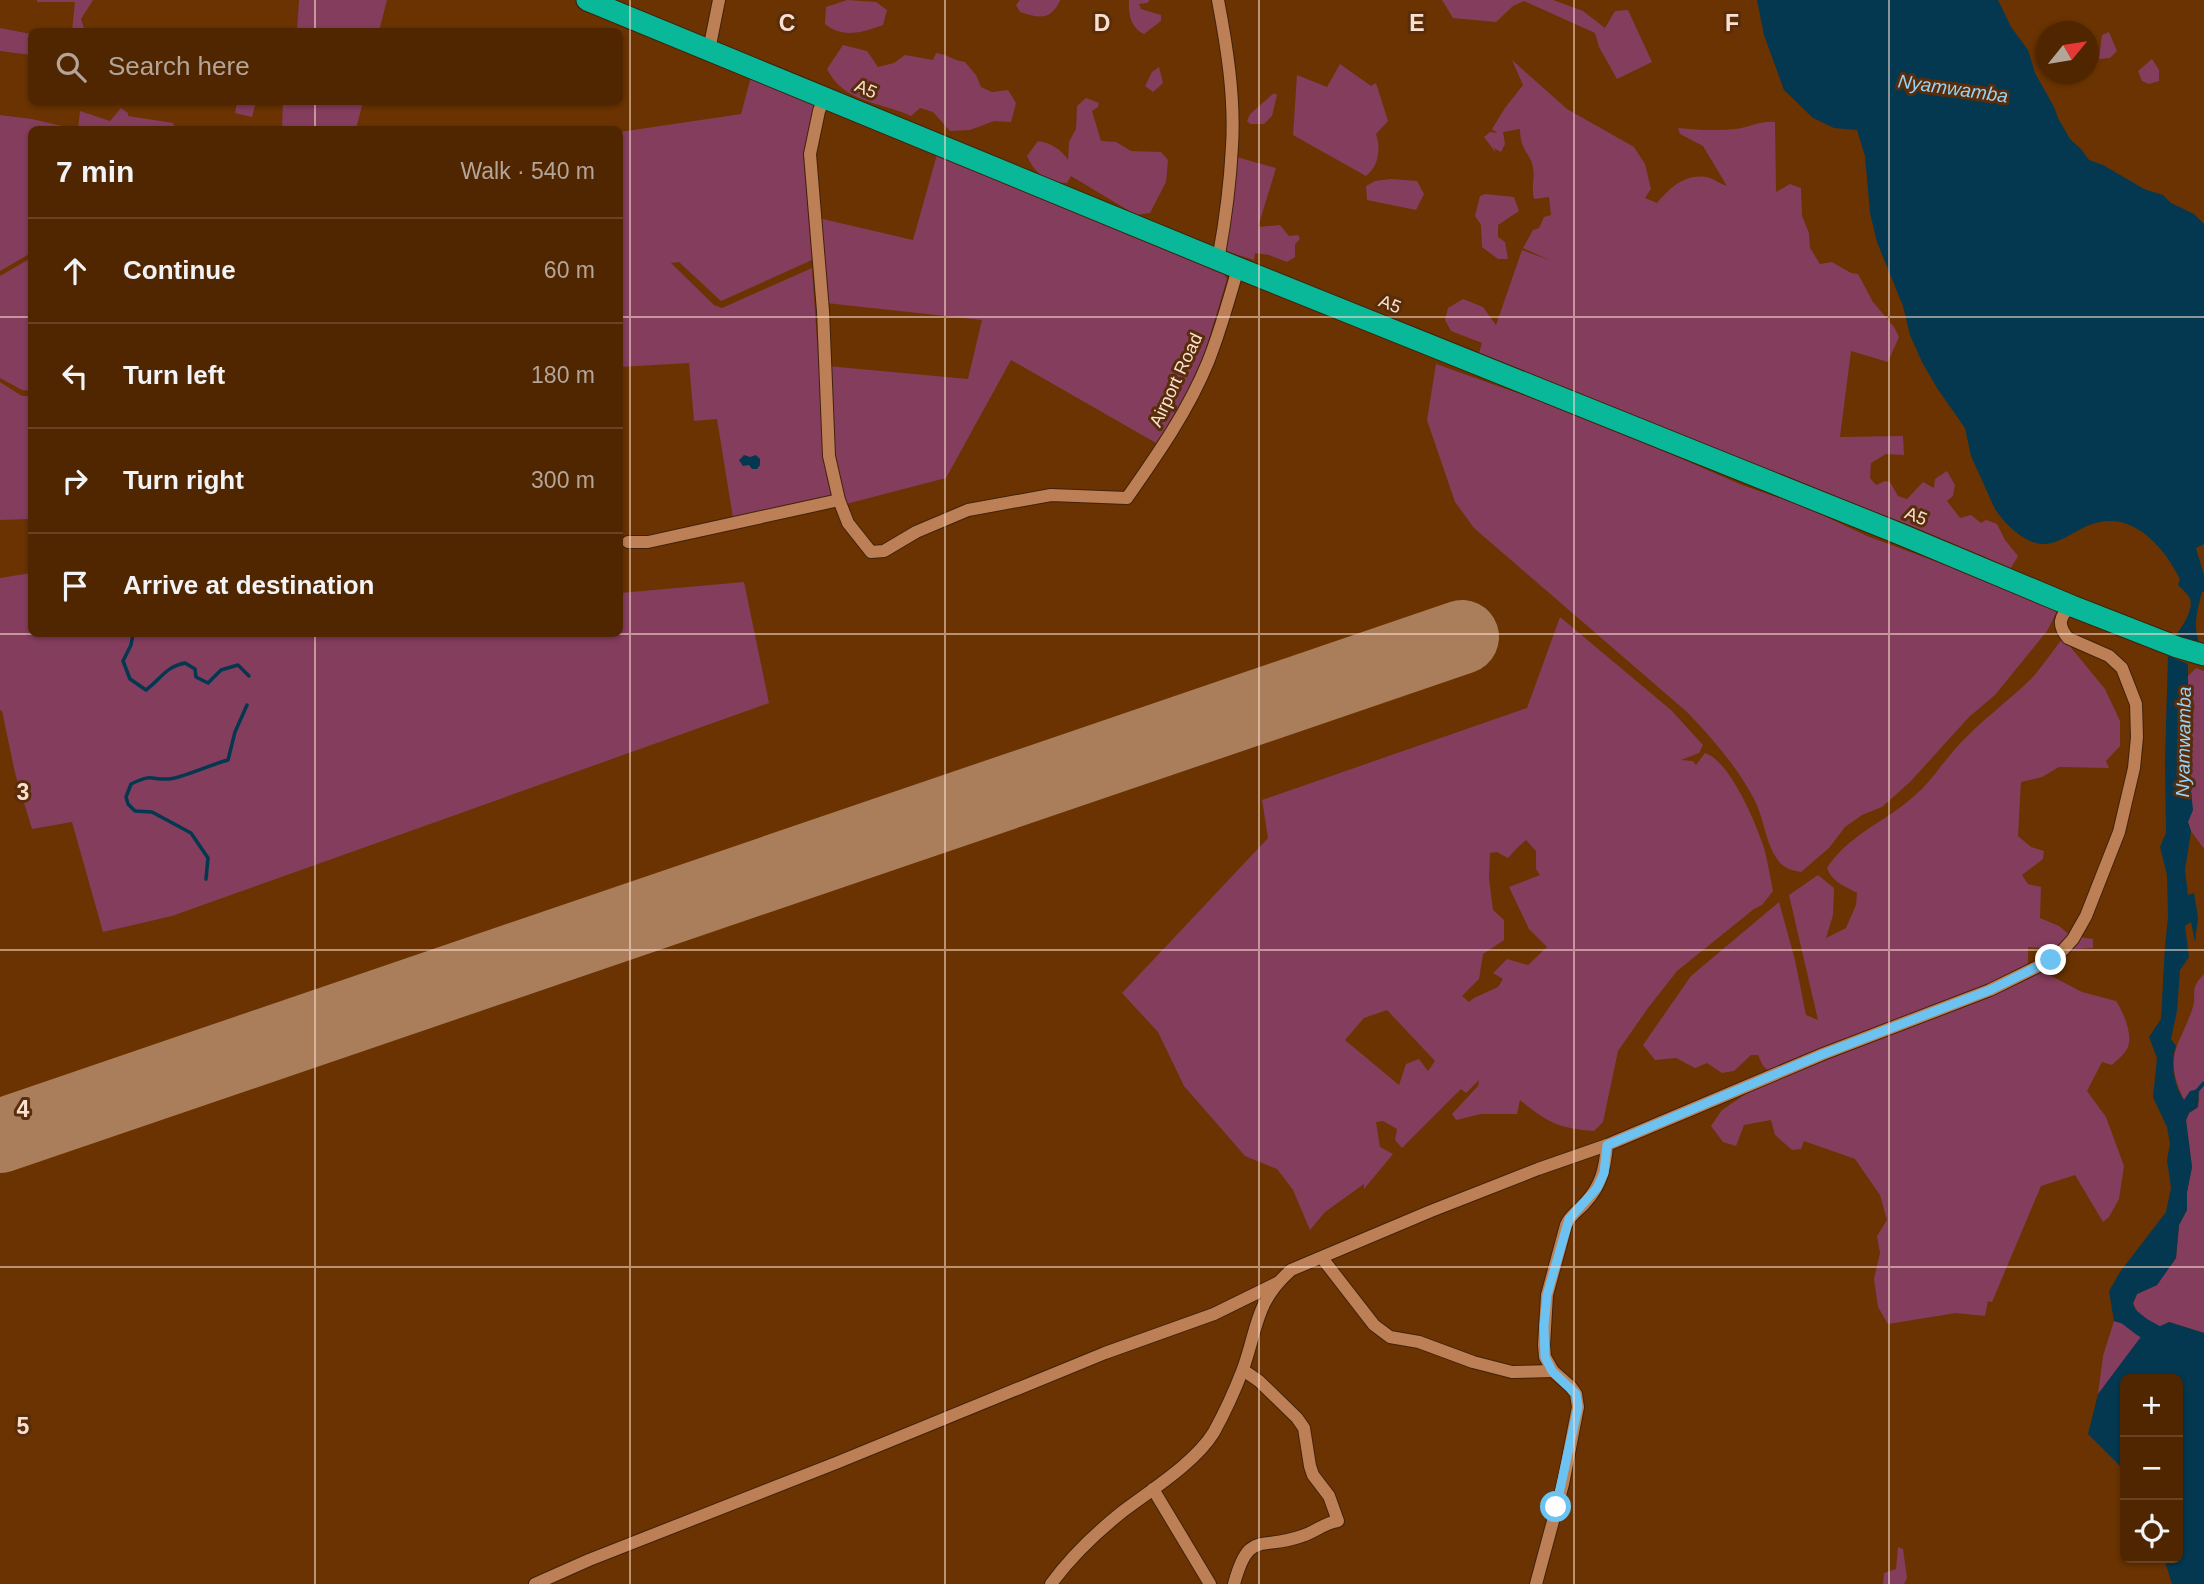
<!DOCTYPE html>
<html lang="en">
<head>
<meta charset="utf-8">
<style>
	body { margin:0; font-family:Arial,sans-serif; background:#562e0b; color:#f1f3f6 }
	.controls { position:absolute; right:21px; bottom:21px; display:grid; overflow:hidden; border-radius:10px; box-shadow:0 2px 5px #0004 }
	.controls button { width:63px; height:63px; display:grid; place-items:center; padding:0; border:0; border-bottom:2px solid #674323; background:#502601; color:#f1f3f6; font:35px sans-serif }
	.compass { position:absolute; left:2036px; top:21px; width:63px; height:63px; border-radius:50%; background:#502601; box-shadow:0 2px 5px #0004; rotate:60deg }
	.stop { position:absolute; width:21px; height:21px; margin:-16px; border:5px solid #6cc3f2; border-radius:50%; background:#fff }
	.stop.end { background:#6cc3f2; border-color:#fff; box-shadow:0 2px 7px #0008 }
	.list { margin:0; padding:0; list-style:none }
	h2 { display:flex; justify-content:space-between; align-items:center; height:91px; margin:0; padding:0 28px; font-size:30px }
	h2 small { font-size:23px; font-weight:400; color:#b4a599 }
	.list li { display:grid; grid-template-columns:46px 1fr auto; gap:21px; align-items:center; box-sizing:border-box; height:105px; padding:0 28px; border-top:2px solid #674323 }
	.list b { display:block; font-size:26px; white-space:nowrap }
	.list em { font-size:23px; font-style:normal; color:#b4a599 }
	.icon { flex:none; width:38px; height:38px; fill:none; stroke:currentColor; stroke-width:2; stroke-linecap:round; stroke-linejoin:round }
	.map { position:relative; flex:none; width:2204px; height:1584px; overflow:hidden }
	.search { position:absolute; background:#502601; box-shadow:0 2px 5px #0004; left:28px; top:28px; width:595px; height:77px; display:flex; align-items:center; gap:18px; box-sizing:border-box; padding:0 24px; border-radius:10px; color:#b4a599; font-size:26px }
	.panel { position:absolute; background:#502601; box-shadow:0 2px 5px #0004; left:28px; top:126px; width:595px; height:511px; border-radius:10px }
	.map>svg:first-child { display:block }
	.green { fill:#853d5d; fill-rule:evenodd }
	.water { fill:#033850 }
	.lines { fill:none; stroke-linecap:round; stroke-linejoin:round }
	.stream { stroke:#033850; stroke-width:3.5 }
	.river { stroke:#033850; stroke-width:19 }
	.runway { stroke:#aa7e5b; stroke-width:74 }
	.street-casing { stroke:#40220b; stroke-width:14 }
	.highway-casing { stroke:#40220b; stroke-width:23 }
	.street { stroke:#bd7f55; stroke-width:12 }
	.highway { stroke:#09b898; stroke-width:21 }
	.route { stroke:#6cc3f2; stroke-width:9 }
	.grid { fill:none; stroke:#fce0cf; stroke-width:2; stroke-opacity:0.55 }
	.labels { text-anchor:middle; stroke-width:6; stroke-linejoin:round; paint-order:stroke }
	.street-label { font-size:18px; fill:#fce0cf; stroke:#582d0b }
	.water-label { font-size:19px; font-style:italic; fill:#98d3f6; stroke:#582d0b }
	.grid-label { font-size:23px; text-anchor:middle; font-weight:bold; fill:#fce0cf; stroke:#582d0b; stroke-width:6; stroke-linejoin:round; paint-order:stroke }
</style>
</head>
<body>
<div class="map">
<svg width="2204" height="1584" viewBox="0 0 2204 1584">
	<rect width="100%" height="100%" fill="#6a3301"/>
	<g class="green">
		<polygon points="37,0 93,0 81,19 85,31 72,31 75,2 37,2"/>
		<polygon points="299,0 387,0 379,31 297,31"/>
		<path d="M847,0L876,2L887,10L883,25C863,32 844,39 825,24L826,7Z"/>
		<path d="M1020,0H1060V1C1050,21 1039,18 1020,12L1016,5Z"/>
		<path d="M1129,0H1150L1147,3L1139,4L1141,9L1161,15V21L1144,34C1131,28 1128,14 1129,0Z"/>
		<polygon points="1442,0 1553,0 1583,11 1605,28 1615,11 1628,10 1652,62 1617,79 1599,47 1595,33 1524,1 1513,6 1496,22 1453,18"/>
		<polygon points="0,28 31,34 31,55 0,51"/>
		<polygon points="2109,32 2117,51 2110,58 2099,59 2102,35"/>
		<path d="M843,45L867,51L878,67L894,63L905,55L933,60L936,53C947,54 954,61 965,62L976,75L981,87L992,92L1008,90L1016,103L1011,122L994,121L970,130L950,131L933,112L920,108L911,116C881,102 844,103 827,69Z"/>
		<polygon points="2152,59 2159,70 2159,81 2149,84 2142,81 2138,71"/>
		<path d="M1512,60L1567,109L1634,147L1645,164L1651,189L1645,198L1657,203C1670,188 1684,174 1706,177C1713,178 1720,184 1727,186L1703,146L1680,134L1678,128C1697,130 1717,131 1736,129C1749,127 1762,120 1775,122L1776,192L1790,184L1801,188L1802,216L1809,233L1810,248L1820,264L1832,262L1851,273L1858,274L1873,302L1894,327L1899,337L1888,362L1851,351L1840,437L1903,436L1904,455L1886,454L1871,463L1870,478L1876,485L1885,481L1890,482L1898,496L1907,499L1923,482L1934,488L1935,479L1947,471L1955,485L1953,496L1947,501L1960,518L1971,515L1981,523L1986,520L1997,524L2005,540L2018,556L2011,568L1907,524L1806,486L1799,487L1682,435L1479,353L1482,343L1451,331L1445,320L1448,308L1463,299L1483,307L1496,325L1522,250L1549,260L1523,248L1533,230L1539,228L1544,217L1551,215L1549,197L1534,199C1531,186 1535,179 1533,168C1531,153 1520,152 1520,129L1503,132L1505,144L1501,152L1494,148L1496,153L1484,137L1490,132L1497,133L1492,129L1505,108L1523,85Z"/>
		<path d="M1340,64L1371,86L1376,83L1388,121L1376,134C1381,149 1379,166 1366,176L1293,135L1297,75L1327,87Z"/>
		<polygon points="1159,67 1163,83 1153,92 1145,86 1152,72"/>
		<polygon points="751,77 819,102 803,153 812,260 721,301 679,262 671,263 714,305 722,308 812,268 826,472 833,501 734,524 717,419 694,421 689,363 620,367 620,132 741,114"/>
		<polygon points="1274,93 1277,95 1272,116 1264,124 1250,124 1247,121 1250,114"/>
		<path d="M1086,98L1099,103L1098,107L1092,111L1101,141L1116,142L1131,151L1161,152L1168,160L1166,182L1150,213L1136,215L1071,176L1067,183C1047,182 1035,174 1027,156L1038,141C1051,143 1061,149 1068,160L1069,142L1076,129L1077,106Z"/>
		<polygon points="237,102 256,102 252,117 235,113"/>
		<polygon points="283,102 363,102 356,129 282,130"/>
		<polygon points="121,108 128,113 128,116 173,123 175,129 78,129 80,111 110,121"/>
		<polygon points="0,115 32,119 75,129 32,130 31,253 0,271"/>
		<polygon points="938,151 1221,269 1227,279 1201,365 1182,403 1156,443 1011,360 946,478 846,504 835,465 827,366 968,379 982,320 817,302 814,217 913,240"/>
		<polygon points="1233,156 1276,168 1258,227 1280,225 1289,236 1298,235 1300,239 1295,244 1295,257 1287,262 1269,255 1255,253 1254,260 1223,250"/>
		<polygon points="1391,179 1417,181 1424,194 1416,210 1367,200 1366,186 1375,181"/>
		<polygon points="1485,194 1514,197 1519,211 1498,225 1498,237 1505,242 1508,259 1498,259 1482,247 1481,225 1475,216 1480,196"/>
		<polygon points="31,258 31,391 22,390 0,378 0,276"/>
		<path d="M1436,364L1588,418L1742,485L1805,507L1867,536L2059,607L2047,631L1995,695L1969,717L1910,782L1882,807L1862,815L1845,827L1829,848L1801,872C1791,870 1783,868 1777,859C1766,843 1764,821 1756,803C1740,770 1712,738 1687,712L1474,528L1455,502L1427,420Z"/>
		<polygon points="0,382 22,396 31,396 31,537 29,519 0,520"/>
		<polygon points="31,573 32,634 620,634 620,593 744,582 769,703 172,916 103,932 72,822 32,829 15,773 2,711 0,710 0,578"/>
		<path d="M1560,617L1671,710L1703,745L1699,753L1681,760L1693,761L1696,765L1705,753C1730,761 1756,823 1764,848C1768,862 1770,877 1773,891L1762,905L1754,909L1677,971L1648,1008L1618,1051L1603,1122L1594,1131C1560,1129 1546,1122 1520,1100L1517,1114H1481L1456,1120L1452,1114L1478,1086L1479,1080L1466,1093L1461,1089L1402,1148L1395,1140L1397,1129L1383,1121L1376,1122L1380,1147L1393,1154L1364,1189V1184L1325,1212L1310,1230L1293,1190L1277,1169L1245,1156L1184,1086L1158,1032L1122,993L1268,838L1262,800L1527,708ZM1526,840L1536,851V869L1540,875L1509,887L1529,929L1547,947L1528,965L1507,959L1493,973L1503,979L1498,987L1474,998L1469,1002L1462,996L1479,979L1483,954L1504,940V920L1493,910L1489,878L1490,853L1497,852L1508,858L1517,848ZM1387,1010L1435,1061L1428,1071L1419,1059L1406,1064L1399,1085L1345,1040L1364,1018Z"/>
		<path d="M2063,638L2105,689L2120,721V746L2106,761L2109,768L2059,767L2042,777L2021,782L2018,836L2031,847L2044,851L2043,859L2022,875L2028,884L2041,887L2040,918L2059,926L2071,936L2093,939V948L2063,950L2028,947V964L2082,992L2116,1001C2123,1011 2131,1031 2129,1043C2128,1052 2118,1059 2112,1065L2102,1062L2087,1091L2106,1117L2124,1166L2119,1199L2109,1217L2103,1222L2075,1175L2041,1186L1992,1302L1988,1301L1985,1316L1956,1313L1888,1324L1878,1307L1874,1279L1880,1253L1877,1236L1887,1220L1880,1195L1855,1159L1804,1141L1801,1149L1792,1150L1775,1135L1771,1120L1744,1125L1736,1146L1723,1142L1711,1126L1722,1110L1774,1075L1763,1066L1758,1055H1751L1734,1071L1722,1073L1707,1063L1695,1068L1676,1058L1655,1060L1643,1045L1691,976L1779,902L1795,960L1806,1015L1818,1020L1789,895L1818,875L1834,888L1833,915L1826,938L1846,928L1856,905L1857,893C1845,886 1832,882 1827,868C1848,835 1885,822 1913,797C1930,783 1941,765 1955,749C1978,723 2006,703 2030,680C2041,669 2053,650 2063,638Z"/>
		<polygon points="2196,668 2204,671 2204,849 2191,831 2188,822 2188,729 2195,706 2188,696 2187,677"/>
		<path d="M2204,974V1333L2169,1322L2118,1371L2098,1394L2103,1356L2114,1321L2124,1324L2128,1319L2142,1330L2138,1312L2133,1304L2137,1294L2157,1285L2176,1258L2179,1225L2187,1210V1192L2192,1167L2186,1120L2189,1113L2197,1108L2199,1100L2198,1089L2184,1100C2163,1056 2178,1049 2192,1010C2198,993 2188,990 2204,974Z"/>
		<polygon points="1898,1547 1903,1549 1907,1578 1904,1584 1883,1584 1884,1573 1896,1569"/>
	</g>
	<g class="water">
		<path d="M1757,0H1998L2011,27L2028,50L2035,73L2054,107L2058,118L2070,139L2081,149L2089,160L2103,165L2144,189L2163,195L2171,203L2194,214L2204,224V544L2196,548L2204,575V592H2202C2197,611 2191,632 2203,649L2173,637C2181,631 2194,609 2190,599C2189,595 2182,589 2178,585L2180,579C2163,545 2130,507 2087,526C2073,532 2058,545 2042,544C2024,543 2004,523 1995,509L1971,456L1965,428L1937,388L1922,362L1910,335L1903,306L1877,242L1870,213L1865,156L1857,130L1834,128L1813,118L1784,90L1764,35Z"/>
		<polygon points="744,455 750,457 756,455 760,459 760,465 757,469 752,469 749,465 743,466 739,460"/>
		<path d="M2168,656L2188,664V696L2185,711L2188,729L2187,754L2193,810L2188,822L2191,831L2185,870L2188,895L2194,893L2198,917L2195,942L2191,922L2185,926L2189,957L2180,970L2177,1011L2171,1039L2176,1046C2170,1062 2174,1086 2184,1100L2190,1091L2199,1089L2198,1107L2189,1113L2186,1120L2192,1167L2187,1192V1210L2179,1225L2176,1258L2157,1285L2137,1294L2133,1303L2143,1331L2128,1319L2124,1324L2114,1321L2109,1291L2120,1272L2166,1212L2171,1188L2167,1160L2170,1144L2167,1127L2153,1097L2157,1058L2149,1037L2161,1019L2165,946L2168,917L2167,875L2160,847L2166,833L2165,762Z"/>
		<polygon points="2169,1322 2204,1333 2204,1584 2172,1584 2164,1558 2178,1558 2178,1379 2125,1379 2125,1471 2088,1434 2098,1394 2143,1334"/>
	</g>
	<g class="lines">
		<g class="stream">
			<path d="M133,634L131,645L123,661L130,679L146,690C162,678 165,667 185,663L195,669L196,677L208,683L221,670L238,665L249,676"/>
			<path d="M206,879L208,858L191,833L152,812L135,811L128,804L126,797L131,784C154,773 148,780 169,779C180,779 212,764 228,760L235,732L247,705"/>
			<polyline points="2196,1092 2204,1083"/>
		</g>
		<polyline class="river" points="2124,1313 2142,1327 2204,1362"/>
		<polyline class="runway" points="0,1136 1462,637"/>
		<defs>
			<g id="street">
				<polyline points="709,50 719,0"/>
				<path d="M825,96L819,111L810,154L823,311L829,456L839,500L848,523L871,552L884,551L916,532L968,510L1051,495L1127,498C1157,455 1188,411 1208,362C1220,332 1229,300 1238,268"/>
				<path d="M1218,260C1225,223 1230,185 1232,146C1235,98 1227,47 1218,0"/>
				<polyline points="628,542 648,542 839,500"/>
				<polyline points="1322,1258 1374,1325 1390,1337 1419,1342 1473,1362 1512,1372 1553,1371"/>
				<polyline points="1153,1489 1210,1584"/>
				<polyline points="535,1584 589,1560 836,1463 1105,1353 1214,1314 1277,1283"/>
				<path d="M1051,1584C1070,1558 1097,1532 1122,1512C1151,1490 1195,1463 1214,1432C1225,1412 1235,1390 1243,1369C1258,1327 1255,1302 1291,1270L1431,1211L1538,1169L1607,1145L1823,1054L1990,990L2051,960L2063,950L2073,939L2086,916L2119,832L2134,768L2137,737L2136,704L2122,668L2109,656L2068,638C2057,625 2059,616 2072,606"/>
				<path d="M1234,1584C1249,1529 1260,1551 1302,1536C1315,1532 1324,1523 1338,1521L1329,1496L1313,1475L1310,1466L1304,1428L1297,1418L1259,1381L1243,1370"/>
				<path d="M1536,1584L1563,1484L1578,1407L1576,1394L1571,1387L1553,1371L1545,1357L1544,1345L1547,1295L1566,1225C1570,1215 1578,1211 1585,1203C1601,1186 1605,1169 1607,1145"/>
			</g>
			<polyline id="highway" points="587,0 1238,268 1900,534 2072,606 2177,647 2204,655"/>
		</defs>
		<use href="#street" class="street-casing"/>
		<use href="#highway" class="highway-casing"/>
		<use href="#street" class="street"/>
		<use href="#highway" class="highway"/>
	</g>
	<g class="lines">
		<polyline class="route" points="1556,1507 1578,1407 1576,1394 1552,1371 1545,1357 1544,1326 1547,1295 1569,1219 1597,1188 1604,1173 1607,1145 1823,1054 1990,990 2051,960"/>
	</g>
	<path class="grid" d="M315,0V32M630,0V1584M945,0V1584M1259,0V1584M1574,0V1584M1889,0V1584M315,102V130M0,317H32M620,317H2204M0,634H2204M315,634V1584M0,950H2204M0,1267H2204"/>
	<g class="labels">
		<g class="street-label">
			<text transform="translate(866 89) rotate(23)" y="6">A5</text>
			<text transform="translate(1390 304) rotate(22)" y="6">A5</text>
			<text transform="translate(1176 380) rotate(-65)" y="6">Airport Road</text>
			<text transform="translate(1916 516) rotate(22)" y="6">A5</text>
		</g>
		<g class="water-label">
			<text transform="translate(1953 88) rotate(8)" y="7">Nyamwamba</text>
			<text transform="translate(2183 742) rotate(-89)" y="7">Nyamwamba</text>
		</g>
	</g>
	<g class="grid-label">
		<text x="787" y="31">C</text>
		<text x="1102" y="31">D</text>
		<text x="1417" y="31">E</text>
		<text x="1732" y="31">F</text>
		<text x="23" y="800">3</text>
		<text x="23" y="1117">4</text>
		<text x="23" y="1434">5</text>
	</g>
</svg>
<div class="controls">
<button>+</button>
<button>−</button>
<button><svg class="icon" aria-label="locate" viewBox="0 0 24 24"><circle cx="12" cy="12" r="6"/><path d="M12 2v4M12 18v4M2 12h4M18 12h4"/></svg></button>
</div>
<svg class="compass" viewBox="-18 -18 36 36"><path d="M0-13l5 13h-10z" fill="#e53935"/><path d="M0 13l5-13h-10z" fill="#b4a599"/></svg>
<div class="stop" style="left:1556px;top:1507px"></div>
<div class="stop end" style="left:2051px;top:960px"></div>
<div class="search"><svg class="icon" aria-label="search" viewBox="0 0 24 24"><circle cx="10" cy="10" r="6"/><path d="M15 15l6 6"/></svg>Search here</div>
<section class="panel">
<h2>7 min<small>Walk · 540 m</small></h2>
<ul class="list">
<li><svg class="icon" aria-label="ahead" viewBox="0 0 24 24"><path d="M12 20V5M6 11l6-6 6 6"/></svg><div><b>Continue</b></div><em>60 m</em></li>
<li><svg class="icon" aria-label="left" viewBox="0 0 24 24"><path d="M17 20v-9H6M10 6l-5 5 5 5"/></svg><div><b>Turn left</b></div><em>180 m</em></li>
<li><svg class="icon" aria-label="right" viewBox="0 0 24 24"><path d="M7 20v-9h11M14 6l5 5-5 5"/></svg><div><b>Turn right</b></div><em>300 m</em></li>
<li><svg class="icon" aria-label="arrive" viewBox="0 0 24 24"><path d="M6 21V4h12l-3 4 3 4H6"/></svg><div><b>Arrive at destination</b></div></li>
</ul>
</section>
</div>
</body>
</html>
